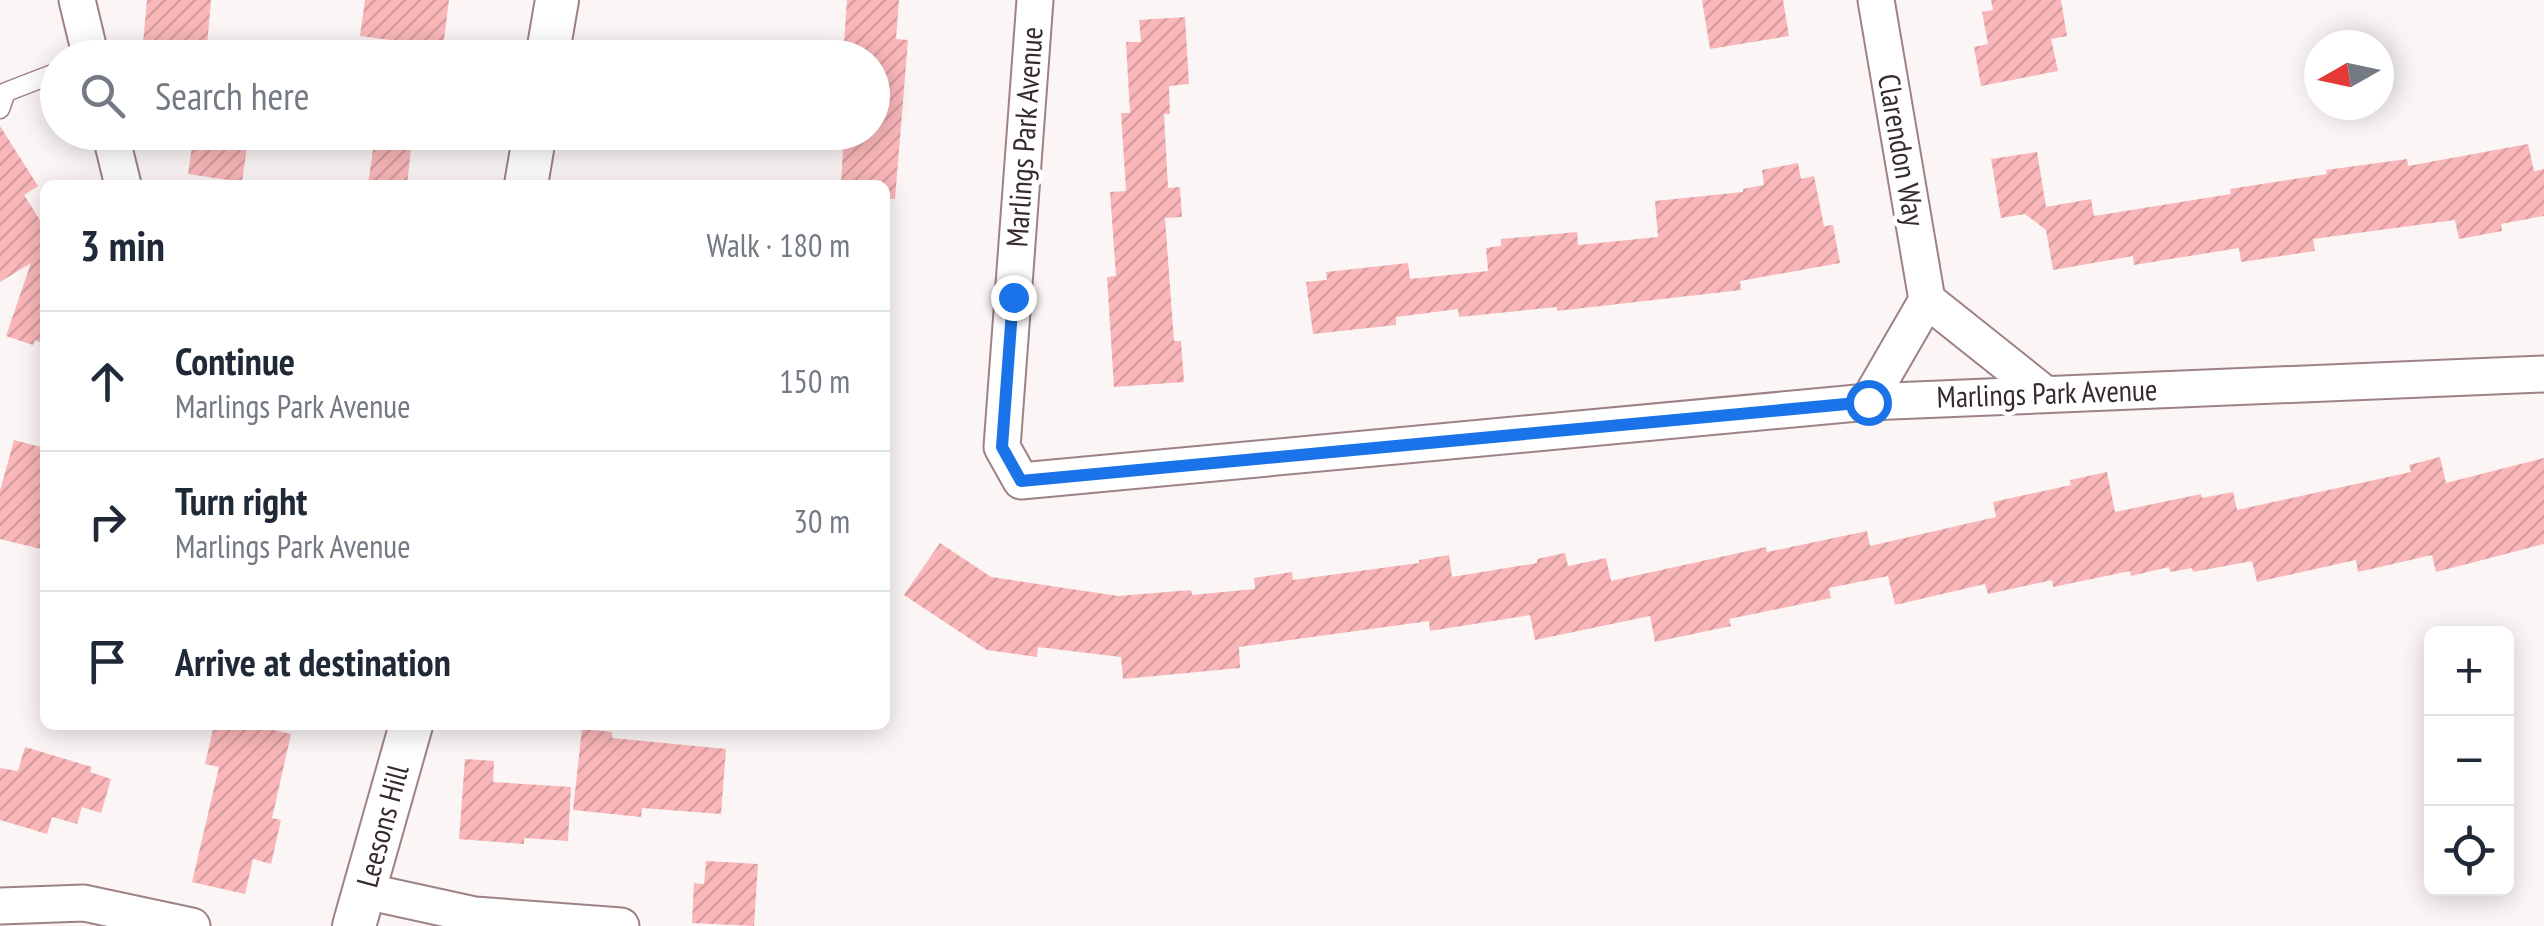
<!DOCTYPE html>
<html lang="en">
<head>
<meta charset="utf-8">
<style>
	body { margin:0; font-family:"PT Sans Narrow",sans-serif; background:#f2f2f3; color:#1f2937 }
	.controls { position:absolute; right:30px; bottom:30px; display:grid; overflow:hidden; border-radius:15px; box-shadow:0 5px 25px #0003 }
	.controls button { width:90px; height:90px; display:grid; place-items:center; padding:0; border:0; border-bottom:2px solid #e0e1e3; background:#fff; color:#1f2937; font:50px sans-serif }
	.compass { position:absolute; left:2304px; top:30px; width:90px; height:90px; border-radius:50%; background:#fff; box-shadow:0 5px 25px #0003; rotate:261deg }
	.stop { position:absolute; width:30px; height:30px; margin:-22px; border:8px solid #1a73e8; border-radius:50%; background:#fff }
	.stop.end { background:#1a73e8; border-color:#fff; box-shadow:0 2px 10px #0008 }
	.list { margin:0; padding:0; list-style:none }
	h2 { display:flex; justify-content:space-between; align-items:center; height:130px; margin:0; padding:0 40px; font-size:42px }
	h2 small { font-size:32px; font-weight:400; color:#747a83 }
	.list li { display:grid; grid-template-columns:65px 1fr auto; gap:30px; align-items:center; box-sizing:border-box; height:140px; padding:0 40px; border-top:2px solid #e0e1e3 }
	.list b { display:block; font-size:38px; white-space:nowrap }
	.list p { margin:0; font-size:32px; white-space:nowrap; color:#747a83 }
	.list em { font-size:32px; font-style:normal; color:#747a83 }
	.icon { flex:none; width:55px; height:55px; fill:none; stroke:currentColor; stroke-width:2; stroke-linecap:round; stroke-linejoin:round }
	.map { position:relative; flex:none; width:2544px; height:926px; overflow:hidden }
	.search { position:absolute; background:#fff; box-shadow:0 5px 25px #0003; left:40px; top:40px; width:850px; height:110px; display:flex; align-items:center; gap:25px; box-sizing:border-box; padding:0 35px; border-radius:55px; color:#747a83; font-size:38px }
	.panel { position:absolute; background:#fff; box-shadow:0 5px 25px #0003; left:40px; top:180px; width:850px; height:550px; border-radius:15px }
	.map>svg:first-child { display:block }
	.building { fill:url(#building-hatch) }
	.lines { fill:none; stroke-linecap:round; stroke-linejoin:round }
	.service-casing { stroke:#9e8283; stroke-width:21 }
	.minor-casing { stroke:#9e8283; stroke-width:39 }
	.tertiary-casing { stroke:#9e8283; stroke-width:46 }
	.service { stroke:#fff; stroke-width:18 }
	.minor { stroke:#fff; stroke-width:35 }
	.tertiary { stroke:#fff; stroke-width:42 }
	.route { stroke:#1a73e8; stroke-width:12 }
	.labels { text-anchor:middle; stroke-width:9; stroke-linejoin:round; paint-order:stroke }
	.street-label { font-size:30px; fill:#372b2c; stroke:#fff }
</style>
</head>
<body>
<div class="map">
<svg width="2544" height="926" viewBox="0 0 2544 926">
	<defs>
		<pattern id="building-hatch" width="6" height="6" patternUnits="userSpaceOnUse" patternTransform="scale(2.5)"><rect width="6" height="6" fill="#fab7ba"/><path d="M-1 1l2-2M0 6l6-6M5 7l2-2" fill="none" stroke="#d79ea0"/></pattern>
	</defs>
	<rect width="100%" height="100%" fill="#fbf5f5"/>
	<g class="building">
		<polygon points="147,0 211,0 206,58 166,58 168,45 143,43"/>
		<polygon points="365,0 449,0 443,47 360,36"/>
		<polygon points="847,0 899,0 896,39 908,40 895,199 885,199 885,185 841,185 844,132 872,132 872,58 843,58"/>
		<polygon points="1702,0 1783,0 1789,36 1710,49"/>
		<polygon points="1991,0 2061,0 2067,36 2051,39 2058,71 1981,86 1974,47 1988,44 1982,12 1993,10"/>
		<polygon points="1185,17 1189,84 1169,86 1170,114 1164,114 1168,188 1180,187 1182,217 1165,218 1174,341 1181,341 1184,382 1114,387 1107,277 1116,276 1110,192 1126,191 1121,113 1130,113 1126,42 1141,42 1139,20"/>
		<polygon points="0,126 38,186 24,195 45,228 45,344 35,340 33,345 6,336 31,263 0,282"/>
		<polygon points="194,132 249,132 242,182 188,174"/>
		<polygon points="374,142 411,148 407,185 368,185"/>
		<polygon points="2528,144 2534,171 2544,169 2544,216 2501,224 2502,231 2459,239 2455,220 2313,239 2315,251 2241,262 2239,248 2134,265 2133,256 2053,270 2046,230 2025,214 2001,218 1991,159 2037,152 2046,207 2091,199 2094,216 2231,194 2230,189 2327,174 2326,170 2407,159 2408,166"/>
		<polygon points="1798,163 1801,179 1814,176 1824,226 1833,225 1840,263 1740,281 1741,290 1557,311 1557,307 1459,317 1458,309 1396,317 1396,325 1313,334 1306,282 1327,280 1326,272 1408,263 1410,279 1488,271 1486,248 1501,246 1501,239 1577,232 1578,245 1658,237 1655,201 1743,192 1743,189 1764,185 1762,170"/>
		<polygon points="14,440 45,448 45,550 0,539 0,491"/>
		<polygon points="2440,457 2446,483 2544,458 2544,544 2436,572 2432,555 2358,572 2356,560 2257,582 2252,561 2193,572 2192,568 2170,572 2169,567 2131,576 2130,571 2053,587 2052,580 1988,594 1985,584 1895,605 1888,576 1829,588 1831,598 1729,619 1731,626 1655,642 1650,616 1535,640 1530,615 1430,631 1429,621 1239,647 1240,668 1123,679 1121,657 1038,647 1037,657 987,650 904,595 940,543 991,577 1118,596 1191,590 1192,595 1255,589 1254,578 1292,572 1293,580 1419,563 1419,560 1449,555 1452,577 1537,563 1537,559 1565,553 1568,566 1606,558 1611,581 1766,547 1767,552 1867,531 1870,546 1996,517 1993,502 2071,485 2070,480 2107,472 2115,512 2201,494 2202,498 2233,492 2237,510 2411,472 2409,465"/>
		<polygon points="214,725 252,725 291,734 272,818 281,820 271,864 253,859 245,894 192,882 219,767 205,764"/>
		<polygon points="582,729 612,732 612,738 726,749 721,814 642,808 641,817 573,810"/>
		<polygon points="25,747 92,767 90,772 111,779 101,813 82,807 77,824 52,817 47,834 0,820 0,768 18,771"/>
		<polygon points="465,759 494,761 493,782 571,787 568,841 524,838 524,844 459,839"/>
		<polygon points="706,861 758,864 754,926 692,923 694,883 704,884"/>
	</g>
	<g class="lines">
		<defs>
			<polyline id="service" points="0,109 6,92 58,72"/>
			<g id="minor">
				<polyline points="77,0 91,58"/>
				<polyline points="1035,0 1002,447 1021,481 1868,402 2544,374"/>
				<polyline points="110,132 123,185"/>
				<polyline points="1927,300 2045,394"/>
				<polyline points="1868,402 1927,300 1876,0"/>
				<polyline points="365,891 475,915 621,926"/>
				<polyline points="0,906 84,903 192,926"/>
			</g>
			<g id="tertiary">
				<polyline points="547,58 557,0"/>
				<polyline points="526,185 535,132"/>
				<polyline points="354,926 411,725"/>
			</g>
		</defs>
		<use href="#service" class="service-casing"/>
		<use href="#minor" class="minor-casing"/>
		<use href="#tertiary" class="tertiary-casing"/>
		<use href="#service" class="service"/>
		<use href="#minor" class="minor"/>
		<use href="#tertiary" class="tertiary"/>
	</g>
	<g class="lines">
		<polyline class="route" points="1013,297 1002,447 1021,481 1868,402"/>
	</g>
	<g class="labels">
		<g class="street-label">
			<text transform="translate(1025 137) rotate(-86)" y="10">Marlings Park Avenue</text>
			<text transform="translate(1901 150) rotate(80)" y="10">Clarendon Way</text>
			<text transform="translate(2047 394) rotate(-2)" y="10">Marlings Park Avenue</text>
			<text transform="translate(383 826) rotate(-75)" y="10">Leesons Hill</text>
		</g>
	</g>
</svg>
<div class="controls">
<button>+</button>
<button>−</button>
<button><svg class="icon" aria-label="locate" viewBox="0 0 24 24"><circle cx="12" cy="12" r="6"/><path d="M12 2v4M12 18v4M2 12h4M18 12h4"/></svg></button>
</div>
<svg class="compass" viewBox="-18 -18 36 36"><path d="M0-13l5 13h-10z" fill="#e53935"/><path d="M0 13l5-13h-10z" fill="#747a83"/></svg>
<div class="stop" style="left:1868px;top:402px"></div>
<div class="stop end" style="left:1013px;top:297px"></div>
<div class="search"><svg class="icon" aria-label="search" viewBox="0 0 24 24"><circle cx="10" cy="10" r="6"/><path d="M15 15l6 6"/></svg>Search here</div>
<section class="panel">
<h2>3 min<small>Walk · 180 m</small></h2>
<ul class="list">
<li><svg class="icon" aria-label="ahead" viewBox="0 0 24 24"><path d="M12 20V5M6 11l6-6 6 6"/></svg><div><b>Continue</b><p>Marlings Park Avenue</p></div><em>150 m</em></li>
<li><svg class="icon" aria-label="right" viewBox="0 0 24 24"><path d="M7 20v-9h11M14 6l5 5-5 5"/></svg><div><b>Turn right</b><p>Marlings Park Avenue</p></div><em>30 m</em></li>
<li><svg class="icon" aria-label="arrive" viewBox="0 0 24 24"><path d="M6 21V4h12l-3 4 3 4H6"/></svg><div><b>Arrive at destination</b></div></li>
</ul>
</section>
</div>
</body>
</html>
